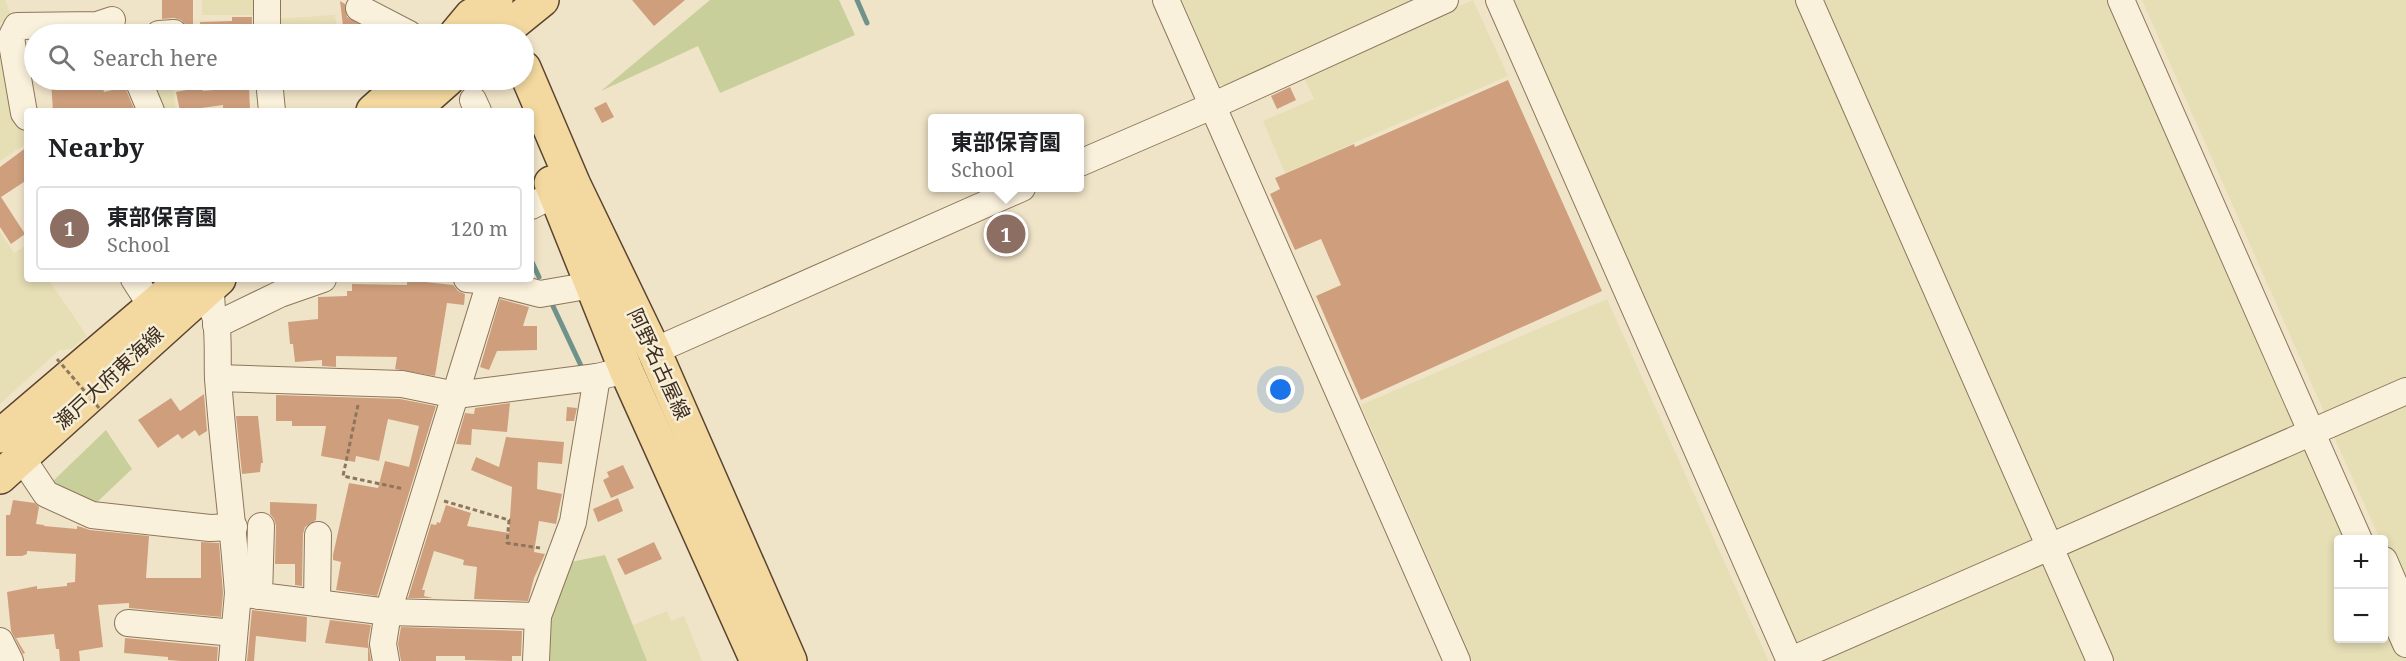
<!DOCTYPE html>
<html lang="en">
<head>
<meta charset="utf-8">
<style>
	body { margin:0; font-family:"Noto Serif","Noto Sans JP",serif; background:#f2f2f2; color:#202124 }
	.controls { position:absolute; right:18px; bottom:18px; display:grid; overflow:hidden; border-radius:6px; box-shadow:0 3px 9px #0003 }
	.controls button { width:54px; height:54px; display:grid; place-items:center; padding:0; border:0; border-bottom:2px solid #e0e0e0; background:#fff; color:#202124; font:30px sans-serif }
	.you { position:absolute; left:1281px; top:390px; width:21px; height:21px; margin:-15px; border:4px solid #fff; border-radius:50%; background:#1a73e8; box-shadow:0 0 0 9px #1a73e833 }
	.badge { display:grid; place-items:center; width:39px; height:39px; border-radius:50%; background:#9e2a2b; color:#fff; font-size:20px; font-weight:700 }
	.pin { position:absolute; translate:-50% -50%; border:3px solid #fff; box-shadow:0 2px 6px #0006 }
	.popup { position:absolute; left:928px; top:114px; width:156px; height:78px; box-sizing:border-box; display:grid; place-content:center; border-radius:6px; background:#fff; filter:drop-shadow(0 2px 4px #0005); font-size:20px; white-space:nowrap; color:#757577 }
	.popup b { font-size:22px; color:#202124 }
	.popup::after { content:''; position:absolute; left:50%; top:100%; margin-left:-12px; border:12px solid transparent; border-top-color:#fff }
	.list { margin:0; padding:0; list-style:none }
	h2 { display:flex; justify-content:space-between; align-items:center; height:78px; margin:0; padding:0 24px; font-size:26px }
	h2 small { font-size:20px; font-weight:400; color:#757577 }
	.list li { display:grid; grid-template-columns:39px 1fr auto; gap:18px; align-items:center; box-sizing:border-box; height:84px; margin:0 12px 12px; padding:0 12px; border:2px solid #e0e0e0; border-radius:6px }
	.list b { display:block; font-size:22px; white-space:nowrap }
	.list p { margin:0; font-size:20px; white-space:nowrap; color:#757577 }
	.list em { font-size:20px; font-style:normal; color:#757577 }
	.icon { flex:none; width:33px; height:33px; fill:none; stroke:currentColor; stroke-width:2; stroke-linecap:round; stroke-linejoin:round }
	.map { position:relative; flex:none; width:2406px; height:661px; overflow:hidden }
	.search { position:absolute; background:#fff; box-shadow:0 3px 9px #0003; left:24px; top:24px; width:510px; height:66px; display:flex; align-items:center; gap:15px; box-sizing:border-box; padding:0 21px; border-radius:33px; color:#757577; font-size:22px }
	.panel { position:absolute; background:#fff; box-shadow:0 3px 9px #0003; left:24px; top:108px; width:510px; height:174px; border-radius:6px }
	.map>svg:first-child { display:block }
	.farmland { fill:#e6deb5 }
	.green { fill:#c9cf9b }
	.lines { fill:none; stroke-linecap:round; stroke-linejoin:round }
	.stream { stroke:#6f938a; stroke-width:5 }
	.building { fill:#cf9f7d }
	.minor-casing { stroke:#8d765c; stroke-width:28 }
	.major-casing { stroke:#5b4430; stroke-width:36 }
	.path { stroke:#8d765c; stroke-width:3; stroke-dasharray:4.5 3; stroke-linecap:butt }
	.minor { stroke:#faf1dc; stroke-width:26 }
	.major { stroke:#f3d9a0; stroke-width:33 }
	.path-bridge { stroke:#8d765c; stroke-width:3; stroke-dasharray:4.5 3; stroke-linecap:butt }
	.labels { text-anchor:middle; stroke-width:5; stroke-linejoin:round; paint-order:stroke }
	.street-label { font-size:20px; fill:#3d2e20; stroke:#f7eed8 }
</style>
</head>
<body>
<div class="map">
<svg width="2406" height="661" viewBox="0 0 2406 661">
	<rect width="100%" height="100%" fill="#f0e4c8"/>
	<g class="farmland">
		<polygon points="0,0 5,0 13,20 0,23 18,116 27,129 27,143 0,161"/>
		<rect x="202" y="0" width="59" height="15"/>
		<polygon points="1182,0 1427,0 1230,85 1219,85"/>
		<polygon points="1473,0 1508,76 1285,173 1263,121 1314,99 1303,75"/>
		<polygon points="1502,0 1801,0 2037,541 1794,654"/>
		<polygon points="1818,0 2116,0 2305,428 2053,533"/>
		<polygon points="2142,0 2406,0 2406,386 2328,421"/>
		<polygon points="335,15 338,34 272,34 271,19"/>
		<polygon points="149,80 202,80 203,84 173,90 176,111 162,111"/>
		<polygon points="0,232 14,253 25,246 27,249 27,279 48,279 87,336 71,349 59,350 0,404"/>
		<polygon points="1607,299 1768,660 1768,661 1473,661 1361,405"/>
		<polygon points="2406,397 2406,597 2384,546 2384,540 2380,539 2331,430"/>
		<polygon points="2306,441 2354,539 2338,540 2338,638 2384,638 2384,607 2406,661 2109,661 2062,552"/>
		<polygon points="2044,559 2093,661 1803,661"/>
		<polygon points="667,611 671,621 684,616 702,661 647,661 633,625"/>
	</g>
	<g class="green">
		<polygon points="710,0 839,0 855,35 720,93 698,46 601,91"/>
		<polygon points="106,430 132,469 95,504 63,493 52,482"/>
		<polygon points="605,555 647,661 548,661 548,618 571,562"/>
	</g>
	<g class="lines">
		<g class="stream">
			<polyline points="857,0 867,23"/>
			<polyline points="531,260 539,277"/>
			<polyline points="552,304 583,370"/>
		</g>
	</g>
	<g class="building">
		<polygon points="162,0 193,0 193,25 186,25 181,20 174,18 162,19"/>
		<polygon points="632,0 685,0 654,26"/>
		<polygon points="340,1 345,4 347,17 372,31 372,34 344,34"/>
		<polygon points="232,17 252,17 252,34 200,34 200,22 232,21"/>
		<polygon points="67,80 93,80 95,87 102,85 104,92 125,87 135,111 53,111 51,82 67,81"/>
		<polygon points="1508,80 1602,291 1361,400 1316,296 1341,285 1321,239 1295,250 1270,194 1280,189 1275,178 1354,144 1355,147"/>
		<polygon points="202,87 203,91 249,87 250,109 223,111 223,105 180,111 176,92"/>
		<polygon points="1290,87 1296,100 1277,109 1271,96"/>
		<polygon points="606,102 614,117 602,123 594,108"/>
		<polygon points="27,147 27,180 1,197 25,234 11,244 0,227 0,167"/>
		<polygon points="407,280 453,285 458,291 465,294 464,305 447,303 435,376 395,369 397,357 336,356 336,367 322,366 322,360 295,362 293,344 290,344 288,322 318,319 318,297 347,296 347,291 352,291 352,284 407,285"/>
		<polygon points="500,299 529,307 523,326 537,326 537,350 497,351 489,370 480,367"/>
		<polygon points="204,394 207,431 199,436 195,430 182,439 178,434 158,448 138,420 171,398 180,411"/>
		<polygon points="276,395 400,399 436,406 377,596 336,590 341,562 333,560 333,555 349,483 378,488 385,461 409,467 419,426 388,419 379,461 356,456 355,462 321,456 326,426 292,426 292,421 276,421"/>
		<polygon points="510,403 507,432 472,429 471,445 456,444 465,413 474,414 475,408"/>
		<polygon points="567,407 577,408 574,421 566,421"/>
		<polygon points="236,416 258,416 263,463 261,463 260,472 242,474"/>
		<polygon points="506,437 564,442 562,464 538,462 537,489 562,494 556,524 539,521 534,552 545,554 534,578 528,601 474,599 477,567 463,565 464,560 434,551 422,590 425,590 424,596 433,598 408,598 431,524 436,525 437,522 440,523 446,505 471,513 467,526 509,533 512,487 471,470 476,457 499,467"/>
		<polygon points="623,465 634,488 611,498 603,480 609,477 607,472"/>
		<polygon points="618,498 623,511 598,522 593,509"/>
		<polygon points="13,500 35,503 39,507 36,524 44,525 44,526 77,529 77,526 81,527 90,530 149,536 146,578 201,578 201,542 219,543 223,593 221,617 129,608 129,603 98,605 103,647 79,651 80,661 60,661 59,649 56,649 54,634 16,638 25,653 23,654 11,631 7,592 37,586 37,589 67,586 67,583 75,582 76,554 27,551 27,554 22,556 6,556 6,515 10,515"/>
		<polygon points="270,502 317,504 316,520 305,527 303,534 302,586 295,585 295,564 275,564 276,526 274,519 270,514"/>
		<polygon points="654,542 662,559 625,575 617,559"/>
		<polygon points="252,610 307,617 306,642 256,636 254,661 247,661"/>
		<polygon points="330,620 371,625 368,642 371,661 368,661 368,648 325,643"/>
		<polygon points="401,627 522,631 521,656 512,656 512,661 465,660 465,656 436,656 436,661 401,661 398,644"/>
		<polygon points="125,638 218,647 217,661 181,661 168,660 168,657 124,653"/>
	</g>
	<g class="lines">
		<defs>
			<g id="minor">
				<polyline points="267,0 267,34"/>
				<polyline points="1166,0 1457,661"/>
				<polyline points="1499,0 1790,661"/>
				<polyline points="1809,0 2100,661"/>
				<polyline points="2121,0 2359,540"/>
				<polyline points="359,8 409,34"/>
				<polyline points="159,34 174,33"/>
				<polyline points="138,80 151,111"/>
				<polyline points="269,80 272,111"/>
				<polyline points="473,100 478,111"/>
				<polyline points="27,117 24,113 11,38 17,26 97,25 112,20"/>
				<polyline points="1080,163 1212,106 1445,0"/>
				<polyline points="531,206 555,194"/>
				<polyline points="134,279 152,307"/>
				<path d="M210,279L212,310C220,320 217,362 218,378C223,450 233,521 238,593L388,612L538,616"/>
				<polyline points="467,279 490,281 540,294 592,285"/>
				<polyline points="216,325 280,294 323,279"/>
				<polyline points="654,351 1022,188"/>
				<polyline points="218,378 402,384 456,395 597,377 626,370"/>
				<polyline points="22,458 46,494 92,515 210,528 234,527"/>
				<polyline points="2384,560 2406,611"/>
				<polyline points="259,596 261,526"/>
				<polyline points="2385,597 2406,644"/>
				<polyline points="317,603 318,535"/>
				<polyline points="128,623 234,633"/>
				<polyline points="0,641 10,661"/>
				<polyline points="232,661 238,593"/>
				<polyline points="386,661 383,644 388,612 491,279"/>
				<polyline points="536,661 538,616 573,522 597,377"/>
				<polyline points="1789,661 2406,391"/>
			</g>
			<g id="major">
				<polyline points="456,34 471,16 496,0"/>
				<polyline points="500,34 542,0"/>
				<polyline points="524,68 574,185 654,351 790,661"/>
				<polyline points="373,111 408,80"/>
				<polyline points="412,111 447,80"/>
				<polyline points="551,183 626,370 757,661"/>
				<polyline points="0,436 184,279"/>
				<polyline points="0,477 219,279"/>
			</g>
		</defs>
		<use href="#minor" class="minor-casing"/>
		<use href="#major" class="major-casing"/>
		<g class="path">
			<polyline points="358,405 343,476 404,489"/>
			<polyline points="444,501 509,520 507,543 540,548"/>
		</g>
		<use href="#minor" class="minor"/>
		<use href="#major" class="major"/>
		<polyline class="path-bridge" points="57,359 100,409"/>
	</g>
	<g class="labels">
		<g class="street-label">
			<text transform="translate(659 364) rotate(65)" y="7">阿野名古屋線</text>
			<text transform="translate(109 378) rotate(-43)" y="7">瀬戸大府東海線</text>
		</g>
	</g>
</svg>
<div class="controls">
<button>+</button>
<button>−</button>
</div>
<div class="you"></div>
<div class="pin badge" style="left:1006px;top:234px;background:#8d6e63">1</div>
<div class="popup"><b>東部保育園</b>School</div>
<div class="search"><svg class="icon" aria-label="search" viewBox="0 0 24 24"><circle cx="10" cy="10" r="6"/><path d="M15 15l6 6"/></svg>Search here</div>
<section class="panel">
<h2>Nearby<small></small></h2>
<ul class="list">
<li><span class="badge" style="background:#8d6e63">1</span><div><b>東部保育園</b><p>School</p></div><em>120 m</em></li>
</ul>
</section>
</div>
</body>
</html>
